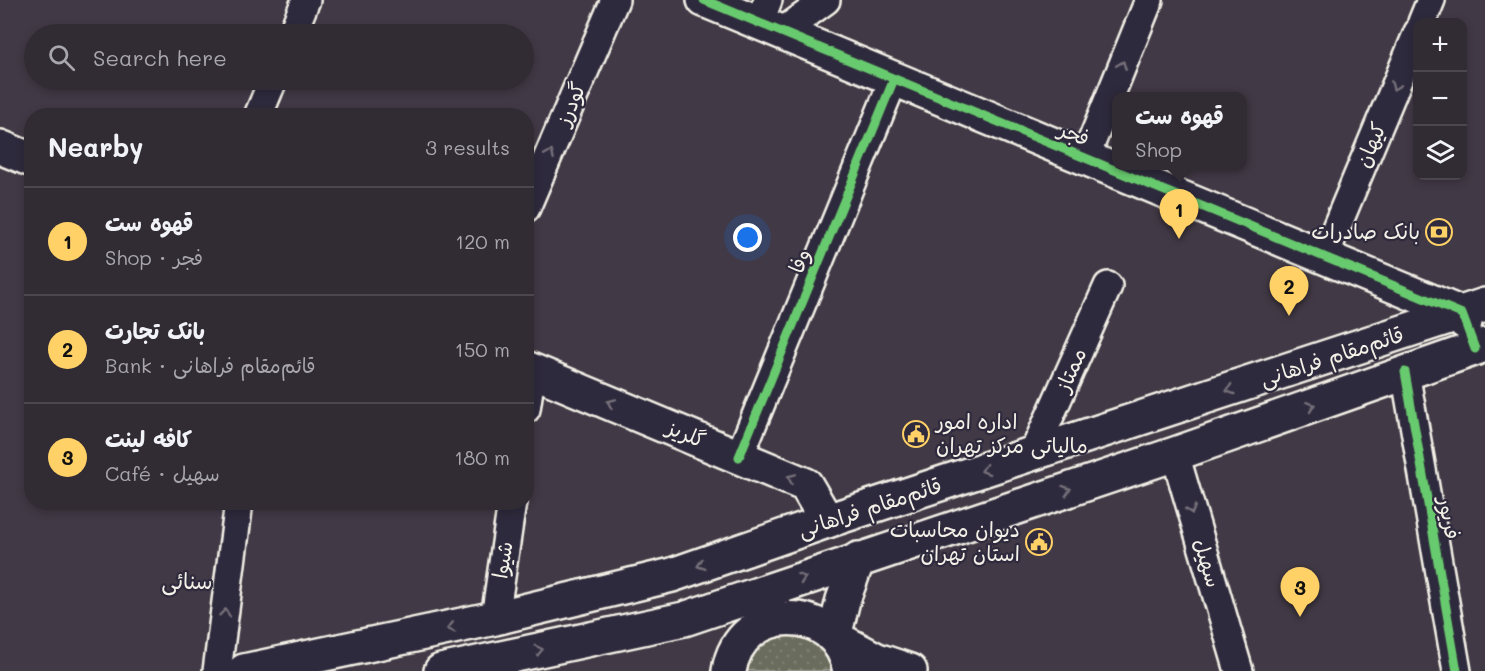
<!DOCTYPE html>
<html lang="en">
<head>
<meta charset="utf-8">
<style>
	body { margin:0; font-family:Mali,"Playpen Sans Arabic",sans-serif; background:#3d3740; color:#f1f3f6 }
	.controls { position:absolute; right:18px; top:18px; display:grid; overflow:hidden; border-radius:12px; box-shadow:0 3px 9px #0003 }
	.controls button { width:54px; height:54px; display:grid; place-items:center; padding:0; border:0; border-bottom:2px solid #4c474f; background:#312b34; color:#f1f3f6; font:30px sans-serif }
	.you { position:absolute; left:748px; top:238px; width:21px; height:21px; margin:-15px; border:4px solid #fff; border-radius:50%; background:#1a73e8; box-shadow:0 0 0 9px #1a73e833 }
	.badge { display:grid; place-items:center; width:39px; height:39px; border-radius:50%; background:#ffd166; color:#111; font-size:20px; font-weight:700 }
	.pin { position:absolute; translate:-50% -50px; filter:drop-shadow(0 2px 3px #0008) }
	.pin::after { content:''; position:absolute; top:32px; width:21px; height:18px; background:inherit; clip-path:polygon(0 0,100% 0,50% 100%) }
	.popup { position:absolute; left:1112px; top:92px; width:135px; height:78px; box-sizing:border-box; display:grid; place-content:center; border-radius:12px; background:#312b34; filter:drop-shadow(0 2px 4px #0005); font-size:20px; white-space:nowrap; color:#a8a7ac }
	.popup b { font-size:22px; color:#f1f3f6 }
	.popup::after { content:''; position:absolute; left:50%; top:100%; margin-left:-12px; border:12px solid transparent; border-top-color:#312b34 }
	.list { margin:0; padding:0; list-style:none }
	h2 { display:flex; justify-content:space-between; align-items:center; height:78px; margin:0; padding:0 24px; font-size:26px }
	h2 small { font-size:20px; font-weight:400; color:#a8a7ac }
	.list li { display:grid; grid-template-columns:39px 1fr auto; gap:18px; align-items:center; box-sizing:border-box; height:108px; padding:0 24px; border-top:2px solid #4c474f }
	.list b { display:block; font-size:22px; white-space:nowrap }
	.list p { margin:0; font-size:20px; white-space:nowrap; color:#a8a7ac }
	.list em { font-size:20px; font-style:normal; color:#a8a7ac }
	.icon { flex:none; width:33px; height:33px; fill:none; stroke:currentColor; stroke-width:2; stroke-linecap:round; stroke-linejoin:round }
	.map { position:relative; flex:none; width:1485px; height:671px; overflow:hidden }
	.search { position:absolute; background:#312b34; box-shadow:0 3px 9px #0003; left:24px; top:24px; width:510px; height:66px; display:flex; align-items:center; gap:15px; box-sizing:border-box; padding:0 21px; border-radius:33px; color:#a8a7ac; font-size:22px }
	.panel { position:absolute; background:#312b34; box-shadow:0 3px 9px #0003; left:24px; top:108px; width:510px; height:402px; border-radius:24px }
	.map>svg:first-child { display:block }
	.grass { fill:url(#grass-dots); stroke:#afaea2; stroke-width:1.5 }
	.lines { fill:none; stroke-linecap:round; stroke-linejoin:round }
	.street-casing { stroke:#f4f1e8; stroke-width:32 }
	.secondary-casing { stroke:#f4f1e8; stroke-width:38 }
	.street { stroke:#2f2a3d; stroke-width:27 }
	.secondary { stroke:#2f2a3d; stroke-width:33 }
	.cycleway-casing { stroke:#2f2a3d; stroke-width:13 }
	.cycleway { stroke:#67ca6e; stroke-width:9 }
	.oneway { stroke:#747079 }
	.labels { text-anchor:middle; stroke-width:4.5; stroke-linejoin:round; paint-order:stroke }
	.street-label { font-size:21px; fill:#f4f1e8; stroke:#2f2a3d }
	.poi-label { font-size:21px; fill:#f4f1e8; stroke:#2f2a3d; text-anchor:end }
	.neighbourhood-label { font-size:22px; fill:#f4f1e8; stroke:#2f2a3d }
</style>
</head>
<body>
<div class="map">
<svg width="1485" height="671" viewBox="0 0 1485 671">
	<defs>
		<pattern id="grass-dots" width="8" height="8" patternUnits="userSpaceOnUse" patternTransform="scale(1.5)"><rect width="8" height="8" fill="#6a6c5d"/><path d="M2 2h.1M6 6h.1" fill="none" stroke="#808174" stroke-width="1.8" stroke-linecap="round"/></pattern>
	</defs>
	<rect width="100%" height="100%" fill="#413945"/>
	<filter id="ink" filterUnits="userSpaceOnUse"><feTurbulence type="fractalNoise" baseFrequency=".0167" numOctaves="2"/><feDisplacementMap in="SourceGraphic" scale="12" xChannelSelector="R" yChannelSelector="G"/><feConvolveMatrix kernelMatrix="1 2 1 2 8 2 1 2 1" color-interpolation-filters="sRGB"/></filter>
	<g filter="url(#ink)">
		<path class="grass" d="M784,634C813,636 823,645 835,671H741C747,652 765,639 784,634Z"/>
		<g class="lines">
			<defs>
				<g id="street">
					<polyline points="1422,22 1431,0"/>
					<polyline points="759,23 768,0"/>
					<polyline points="782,32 826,0"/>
					<polyline points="292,34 306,0"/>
					<polyline points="258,116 273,80"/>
					<polyline points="1085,158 1149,0"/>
					<polyline points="526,208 615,0"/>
					<polyline points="1324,257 1418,32"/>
					<polyline points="1405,372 1457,671"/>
					<polyline points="526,409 532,370"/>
					<polyline points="1033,454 1108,286"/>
					<polyline points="1175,454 1239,671"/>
					<polyline points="739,457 894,79"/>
					<polyline points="495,618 512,502"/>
					<polyline points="217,671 239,502"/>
				</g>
				<g id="secondary">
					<polyline points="704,0 1462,314 1465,322"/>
					<polyline points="0,147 32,160"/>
					<polyline points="526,368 806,485 827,521"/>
					<polyline points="858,559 843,600 834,637 877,660 910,671"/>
					<polyline points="244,671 495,618 672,575 827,521 1485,305"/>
					<polyline points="441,671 684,619 1175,454 1485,345"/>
					<path d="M729,671C740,601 838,601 850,671"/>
				</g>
			</defs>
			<use href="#street" class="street-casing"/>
			<use href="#secondary" class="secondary-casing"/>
			<use href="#street" class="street"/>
			<use href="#secondary" class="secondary"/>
			<defs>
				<g id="cycleway">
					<polyline points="704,0 1462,314 1475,349"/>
					<polyline points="1405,372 1457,671"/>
					<polyline points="739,457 894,79"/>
				</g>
			</defs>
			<use href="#cycleway" class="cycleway-casing"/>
			<use href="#cycleway" class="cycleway"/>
		</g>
		<defs><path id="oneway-chevron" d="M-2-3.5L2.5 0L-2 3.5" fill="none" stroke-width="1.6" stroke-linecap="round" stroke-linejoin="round" transform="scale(1.5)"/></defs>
		<g class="oneway">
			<use href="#oneway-chevron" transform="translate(1122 65) rotate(-68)"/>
			<use href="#oneway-chevron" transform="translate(1395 86) rotate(113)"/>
			<use href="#oneway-chevron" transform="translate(550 154) rotate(-67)"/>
			<use href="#oneway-chevron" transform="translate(1230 390) rotate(162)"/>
			<use href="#oneway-chevron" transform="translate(611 403) rotate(-157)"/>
			<use href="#oneway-chevron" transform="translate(1311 406) rotate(-20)"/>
			<use href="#oneway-chevron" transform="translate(985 470) rotate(162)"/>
			<use href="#oneway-chevron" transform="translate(791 478) rotate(-157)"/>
			<use href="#oneway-chevron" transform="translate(1067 490) rotate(-18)"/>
			<use href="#oneway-chevron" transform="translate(1191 510) rotate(73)"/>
			<use href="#oneway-chevron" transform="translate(701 565) rotate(160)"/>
			<use href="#oneway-chevron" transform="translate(802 578) rotate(-19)"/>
			<use href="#oneway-chevron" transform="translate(225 613) rotate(-83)"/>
			<use href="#oneway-chevron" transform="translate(451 628) rotate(168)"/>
			<use href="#oneway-chevron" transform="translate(539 650) rotate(-12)"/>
		</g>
	</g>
	<defs>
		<symbol id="bank-ring" viewBox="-11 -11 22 22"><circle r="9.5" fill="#2f2a3d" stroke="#ffd166" stroke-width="1.5"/><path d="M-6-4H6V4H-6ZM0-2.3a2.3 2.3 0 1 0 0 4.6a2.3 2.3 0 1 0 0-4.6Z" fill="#ffd166"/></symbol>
		<symbol id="civic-ring" viewBox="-11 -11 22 22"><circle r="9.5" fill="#2f2a3d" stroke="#ffd166" stroke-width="1.5"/><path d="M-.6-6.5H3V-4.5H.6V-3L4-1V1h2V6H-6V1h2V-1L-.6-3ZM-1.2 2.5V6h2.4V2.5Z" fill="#ffd166"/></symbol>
	</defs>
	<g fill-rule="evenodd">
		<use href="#bank-ring" x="1424" y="217" width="30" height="30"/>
		<use href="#civic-ring" x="901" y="419" width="30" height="30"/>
		<use href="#civic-ring" x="1024" y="527" width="30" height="30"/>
	</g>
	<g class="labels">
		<g class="street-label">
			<text transform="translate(571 104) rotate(-67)" y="7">گودرز</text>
			<text transform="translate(1074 134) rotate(22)" y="7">فجر</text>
			<text transform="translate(1371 145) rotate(-67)" y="7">کیهان</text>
			<text transform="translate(800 261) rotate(-68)" y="7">وفا</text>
			<text transform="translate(1332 357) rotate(-18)" y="7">قائم‌مقام فراهانی</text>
			<text transform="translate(1071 370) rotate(-66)" y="7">ممتاز</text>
			<text transform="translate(686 434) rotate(23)" y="7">گلریز</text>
			<text transform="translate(870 508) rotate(-18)" y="7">قائم‌مقام فراهانی</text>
			<text transform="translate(1449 518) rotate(80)" y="7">فریور</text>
			<text transform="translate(503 560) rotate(-81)" y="7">شیوا</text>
			<text transform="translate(1207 563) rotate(73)" y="7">سهیل</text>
		</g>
		<g class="poi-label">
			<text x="1420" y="239">بانک صادرات</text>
			<text x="936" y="429" text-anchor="start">اداره امور<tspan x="936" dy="24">مالیاتی مرکز تهران</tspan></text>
			<text x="1020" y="537">دیوان محاسبات<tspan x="1020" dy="24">استان تهران</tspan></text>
		</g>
		<g class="neighbourhood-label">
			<text x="187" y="589">سنائی</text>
		</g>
	</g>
</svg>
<div class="controls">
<button>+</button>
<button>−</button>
<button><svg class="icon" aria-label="layers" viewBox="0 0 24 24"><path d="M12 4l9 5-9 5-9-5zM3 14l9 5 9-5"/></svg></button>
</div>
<div class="you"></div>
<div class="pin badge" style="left:1179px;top:239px">1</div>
<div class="popup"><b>قهوه ست</b>Shop</div>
<div class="pin badge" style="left:1289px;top:316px">2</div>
<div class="pin badge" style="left:1300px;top:617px">3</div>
<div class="search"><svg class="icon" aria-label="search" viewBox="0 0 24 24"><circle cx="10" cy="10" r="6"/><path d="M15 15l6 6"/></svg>Search here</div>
<section class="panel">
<h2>Nearby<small>3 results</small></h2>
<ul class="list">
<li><span class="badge">1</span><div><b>قهوه ست</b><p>Shop · فجر</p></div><em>120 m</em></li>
<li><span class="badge">2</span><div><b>بانک تجارت</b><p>Bank · قائم‌مقام فراهانی</p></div><em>150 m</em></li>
<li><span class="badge">3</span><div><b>کافه لینت</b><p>Café · سهیل</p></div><em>180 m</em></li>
</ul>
</section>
</div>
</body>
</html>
